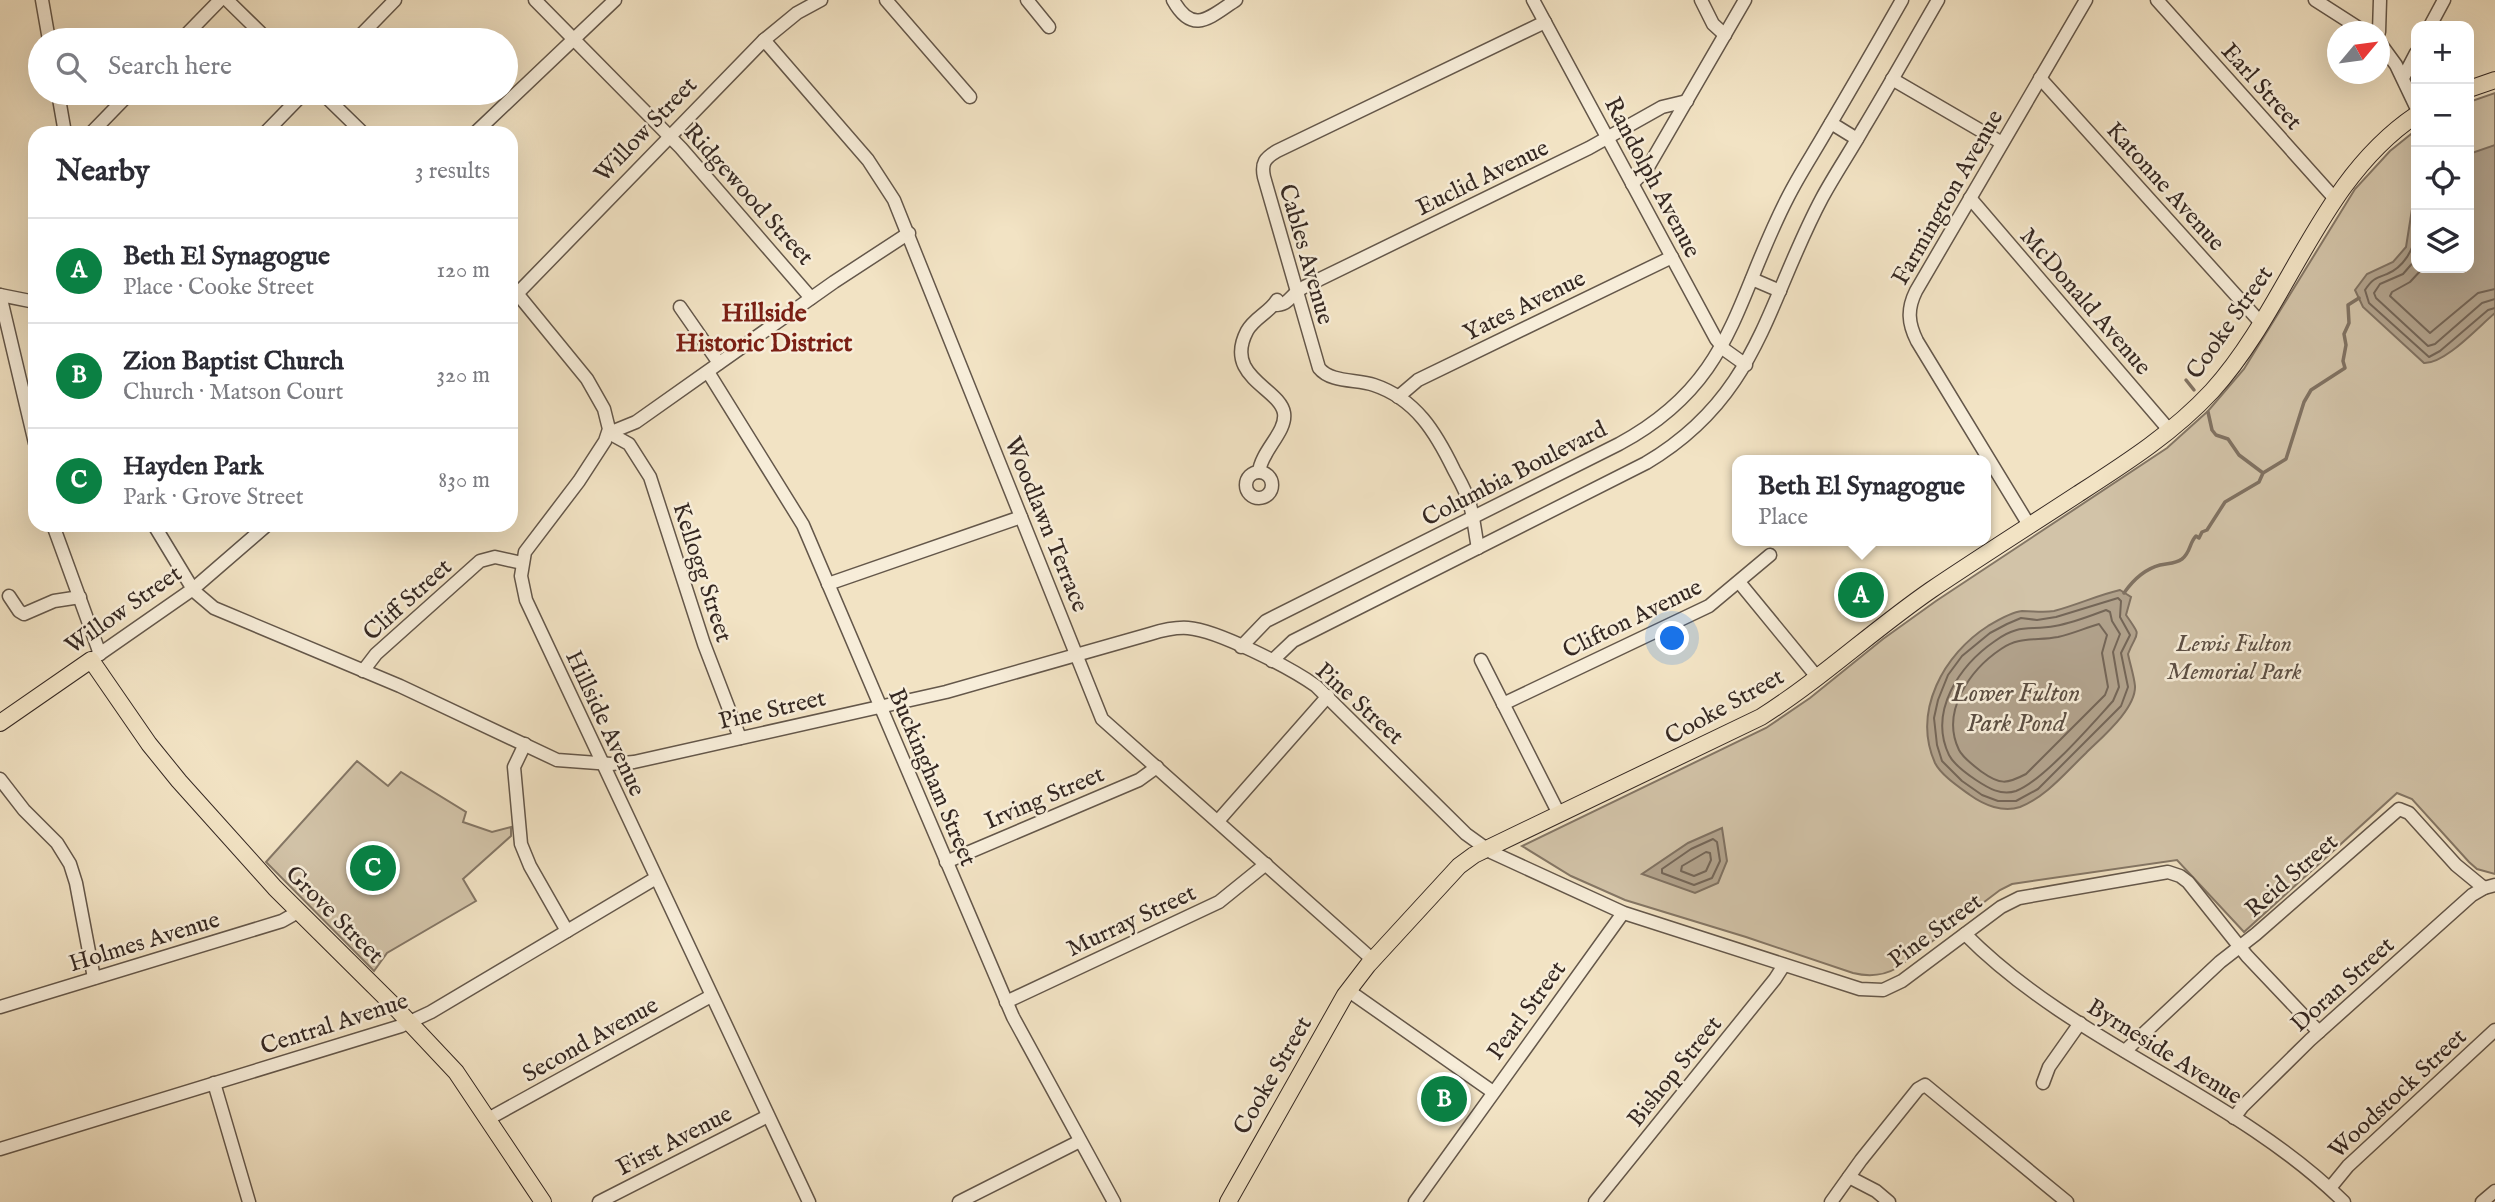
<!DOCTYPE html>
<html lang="en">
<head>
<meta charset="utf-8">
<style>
	body { margin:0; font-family:"IM FELL English",serif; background:#f2f2f3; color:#2b2b33 }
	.controls { position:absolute; right:21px; top:21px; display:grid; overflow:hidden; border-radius:14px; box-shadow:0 7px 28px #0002 }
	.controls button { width:63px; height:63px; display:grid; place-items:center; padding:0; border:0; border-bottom:2px solid #e1e1e2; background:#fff; color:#2b2b33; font:35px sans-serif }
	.compass { position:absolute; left:2327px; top:21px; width:63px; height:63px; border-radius:50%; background:#fff; box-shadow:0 7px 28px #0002; rotate:61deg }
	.you { position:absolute; left:1673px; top:639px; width:24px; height:24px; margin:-18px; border:5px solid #fff; border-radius:50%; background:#1a73e8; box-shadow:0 0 0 10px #1a73e833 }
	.badge { display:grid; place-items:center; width:46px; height:46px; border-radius:50%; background:#0b8043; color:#fff; font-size:23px; font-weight:700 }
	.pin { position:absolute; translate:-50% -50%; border:4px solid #fff; box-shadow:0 2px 7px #0006 }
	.popup { position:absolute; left:1732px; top:455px; width:259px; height:91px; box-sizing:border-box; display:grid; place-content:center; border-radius:14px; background:#fff; filter:drop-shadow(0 2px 5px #0005); font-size:23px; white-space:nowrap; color:#7c7c81 }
	.popup b { font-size:26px; color:#2b2b33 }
	.popup::after { content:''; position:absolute; left:50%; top:100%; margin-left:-14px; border:14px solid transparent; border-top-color:#fff }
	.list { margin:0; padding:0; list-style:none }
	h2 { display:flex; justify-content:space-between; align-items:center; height:91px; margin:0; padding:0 28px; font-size:30px }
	h2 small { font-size:23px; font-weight:400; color:#7c7c81 }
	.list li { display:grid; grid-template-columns:46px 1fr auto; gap:21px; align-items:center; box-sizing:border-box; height:105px; padding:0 28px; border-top:2px solid #e1e1e2 }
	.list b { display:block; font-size:26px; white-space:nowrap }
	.list p { margin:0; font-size:23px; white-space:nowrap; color:#7c7c81 }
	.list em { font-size:23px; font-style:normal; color:#7c7c81 }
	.icon { flex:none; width:38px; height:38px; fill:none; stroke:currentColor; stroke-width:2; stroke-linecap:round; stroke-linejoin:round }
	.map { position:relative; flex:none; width:2495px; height:1202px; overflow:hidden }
	.search { position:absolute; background:#fff; box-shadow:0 7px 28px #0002; left:28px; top:28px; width:490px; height:77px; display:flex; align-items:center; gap:18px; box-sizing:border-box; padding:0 24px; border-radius:38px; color:#7c7c81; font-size:26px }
	.panel { position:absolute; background:#fff; box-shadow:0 7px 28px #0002; left:28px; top:126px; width:490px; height:406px; border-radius:21px }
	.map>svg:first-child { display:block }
	.green { fill:#d2c3a8; stroke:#847665; stroke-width:2 }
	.water { fill:#b2a38d; stroke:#807262; stroke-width:2 }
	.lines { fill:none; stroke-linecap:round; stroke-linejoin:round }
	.shore { stroke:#746658; stroke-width:2 }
	.stream { stroke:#807262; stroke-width:3.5 }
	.minor-casing { stroke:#64574a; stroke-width:15 }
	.major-casing { stroke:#352822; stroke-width:18 }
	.minor { stroke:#f7edd9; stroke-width:12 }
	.major { stroke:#f2e3c4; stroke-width:16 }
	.labels { text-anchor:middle; stroke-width:5; stroke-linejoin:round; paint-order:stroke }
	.street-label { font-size:24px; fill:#352822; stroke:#f7edd9 }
	.park-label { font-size:24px; font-style:italic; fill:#5c4f44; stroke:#f7edd9 }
	.neighbourhood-label { font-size:26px; font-weight:bold; fill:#7a1f14; stroke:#f7edd9 }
	.water-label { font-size:26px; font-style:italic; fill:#5a4d42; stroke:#f7edd9 }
</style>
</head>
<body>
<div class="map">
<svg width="2495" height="1202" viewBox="0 0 2495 1202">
	<rect width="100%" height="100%" fill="#f2e3c4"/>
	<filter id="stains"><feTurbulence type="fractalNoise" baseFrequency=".00286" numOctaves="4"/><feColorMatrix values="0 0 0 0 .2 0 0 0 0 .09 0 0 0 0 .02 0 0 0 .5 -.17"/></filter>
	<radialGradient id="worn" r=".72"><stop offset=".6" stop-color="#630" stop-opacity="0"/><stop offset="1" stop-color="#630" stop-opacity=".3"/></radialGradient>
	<g class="green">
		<path d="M2495,93V874L2477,869L2469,862L2412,799L2397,793L2244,932L2177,860L2012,884L2000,890L1897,968C1883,976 1869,977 1853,973L1746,937L1625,900L1571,876L1522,846L1766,728L1810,698L1883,639L1936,601L2167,448L2208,411L2244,369L2355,189L2390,151L2416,130V268H2469V102Z"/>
		<polygon points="357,761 388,786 401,772 466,812 463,822 492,832 511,827 511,836 463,879 476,901 387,953 374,971 266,862"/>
	</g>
	<g class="water">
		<path d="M2495,145V313C2478,327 2445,364 2424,363L2363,307L2355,290L2367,274L2393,262L2406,247L2416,184V268H2469V154Z"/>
		<path d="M2120,590L2131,597L2126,615C2143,639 2137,630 2128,654C2130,664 2134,676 2135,686C2136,709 2101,738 2086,753C2066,772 2046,797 2020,807C2003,813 1984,805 1970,795C1959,787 1941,775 1935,763C1912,711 1944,654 1988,626C1998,620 2011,612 2022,611C2034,611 2043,613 2054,611C2077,605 2098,595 2120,590Z"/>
		<polygon points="1722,828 1727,861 1718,883 1695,893 1642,874 1688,843"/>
	</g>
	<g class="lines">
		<g class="shore">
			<path d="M2416,234C2413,250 2404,267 2387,274C2376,278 2372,279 2365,290L2369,303L2429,357L2440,351L2488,310L2495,308"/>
			<polyline points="2416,259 2403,274 2380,284 2374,293 2376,298 2428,346 2435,344 2482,303 2495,299"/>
			<polyline points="2423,268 2410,282 2392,292 2390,296 2430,333 2478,293 2495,289"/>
			<polygon points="2118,598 2121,601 2120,617 2130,635 2121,653 2128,687 2121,706 2038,789 2016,801 1998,801 1982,795 1962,781 1942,761 1937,745 1934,718 1938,700 1948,675 1962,656 1990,633 2007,624 2021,618 2037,620 2056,617"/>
			<path d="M2106,610L2110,612L2112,621L2120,634L2113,652L2119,687L2113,701C2092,724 2043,781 2016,791C2001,796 1988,788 1976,780C1967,774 1954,765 1949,755C1928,711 1960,665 1995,641C2019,623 2030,631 2055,626C2073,623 2090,616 2106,610Z"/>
			<path d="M2099,624L2107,635L2102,653L2108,687L2105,695L2026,774C2007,784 2000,785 1982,772C1974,766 1963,758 1959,750C1940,711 1971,669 2001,649C2019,636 2037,641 2058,637C2072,634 2085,628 2099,624Z"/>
			<polygon points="1713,839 1717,842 1720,861 1712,878 1694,885 1662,873 1662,869 1691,849"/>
			<polygon points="1706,852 1710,853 1711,860 1706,871 1694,876 1681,871 1682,866"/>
		</g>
		<g class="stream">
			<polyline points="2186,380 2194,390"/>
			<polyline points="2208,412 2212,430 2216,435 2228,439 2239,455 2263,473"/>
			<path d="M2124,593C2133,580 2145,569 2160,565C2168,563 2175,564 2182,559C2191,552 2189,543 2196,536L2199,538L2202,532L2207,530L2225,502L2259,482L2263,473L2286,459L2304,402L2311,390L2345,368L2343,361L2346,345L2344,334L2349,323L2348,305L2359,298"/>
		</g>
		<defs>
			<g id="minor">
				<polyline points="42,0 49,40"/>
				<polyline points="227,0 268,40"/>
				<polyline points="535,0 681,148 811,298"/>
				<polyline points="886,0 970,97"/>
				<polyline points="1027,0 1049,27"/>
				<path d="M1173,0C1193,36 1210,17 1236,0"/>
				<polyline points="1533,0 1716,339 1725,350 1746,365"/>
				<polyline points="1701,0 1713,24 1725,35"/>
				<polyline points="2157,0 2336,200"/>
				<polyline points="2315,0 2365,32"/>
				<polyline points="2430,26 2444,0"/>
				<polyline points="2379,32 2380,0"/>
				<polyline points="181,40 220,0"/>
				<polyline points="356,40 395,0"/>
				<polyline points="764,40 868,160 894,200 1102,719 1373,960"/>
				<polyline points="2380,43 2396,65 2416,107"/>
				<polyline points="2040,78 2261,323"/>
				<polyline points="2403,78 2416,53"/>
				<polyline points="1892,79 2002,143"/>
				<polyline points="58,93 65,133"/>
				<polyline points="322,93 363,133"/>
				<polyline points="1831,123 1857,139"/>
				<polyline points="91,133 130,93"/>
				<polyline points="265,133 304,93"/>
				<polyline points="475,133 615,0"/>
				<polyline points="1632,184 1647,169 1745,0"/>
				<polyline points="1970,198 2170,431"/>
				<polyline points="1752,279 1780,291"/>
				<polyline points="511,286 587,379 604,409 609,429 605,441 579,481 525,552 521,576 526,600 809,1202"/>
				<polyline points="0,295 35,443"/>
				<polyline points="0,295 35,302"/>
				<polyline points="511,300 764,40 797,13 821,0"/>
				<path d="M1274,305C1288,305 1289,298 1298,291C1303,287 1309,285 1314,282L1589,148L1662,107L1687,101"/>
				<polyline points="680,307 719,363"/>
				<polyline points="708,372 803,525 1013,1017 1114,1202"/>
				<polyline points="1398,397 1418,380 1672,257"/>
				<polyline points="609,433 636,422 834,282 909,233"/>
				<polyline points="609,433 629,444 650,477 704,644 740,738"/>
				<circle cx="1259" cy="485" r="13"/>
				<path d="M1259,472C1261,451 1287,432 1284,413C1280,388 1223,377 1247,331C1254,318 1270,312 1277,300"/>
				<polyline points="53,525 100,654"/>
				<path d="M154,525L194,591L214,608L400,686L557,760L611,764L634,762L946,692L1150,634C1163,630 1175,627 1188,628C1217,630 1291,668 1316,686L1466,834L1491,852L1624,913L1860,989L1883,990L1902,981L2001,907L2019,898L2168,872L2180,876L2188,882L2247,956L2319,1032"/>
				<path d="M2029,525L1917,341C1908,323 1907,309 1916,291L2086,0"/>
				<path d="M1478,548C1475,533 1474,519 1470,505C1467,493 1460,481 1454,470C1436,433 1416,399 1374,385C1357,379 1331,383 1319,368L1264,177C1261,163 1265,158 1277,151L1545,22"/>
				<polyline points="1739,582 1817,677"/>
				<polyline points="828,584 1021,517"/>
				<polyline points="9,596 19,611 24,614 54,601 80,597"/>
				<path d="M1241,647L1266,621L1619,444C1734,382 1734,301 1788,197C1799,175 1813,154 1825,133C1851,89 1877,44 1902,0"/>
				<polyline points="91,660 193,589 267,525"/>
				<polyline points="1481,660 1559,814"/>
				<path d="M1272,661L1293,641L1646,463C1759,396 1766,303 1822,198C1835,174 1850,152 1863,129C1889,86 1913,43 1938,0"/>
				<polyline points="363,671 376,654 480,561 495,557 522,563"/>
				<polyline points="1503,704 1709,606 1770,555"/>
				<polyline points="525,744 514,767 521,844 530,866 567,931"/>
				<polyline points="0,779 24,810 57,843 70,864 76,883 94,978"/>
				<polyline points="1218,821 1328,696"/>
				<polyline points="946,862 1139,780 1157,767"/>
				<path d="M1965,934C2075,1045 2233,1093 2344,1202"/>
				<polyline points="1349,991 1493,1092"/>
				<polyline points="1006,1002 1219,902 1266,864"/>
				<polyline points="0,1007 282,921 298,912"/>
				<polyline points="2125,1051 2220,962 2256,934 2399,809 2409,813 2456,865 2484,888"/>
				<polyline points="214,1083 249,1202"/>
				<polyline points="2043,1083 2049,1067 2080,1023"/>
				<polyline points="2234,1118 2242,1107 2310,1040 2472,895 2484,888 2495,885"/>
				<polyline points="488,1119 711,996"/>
				<polyline points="0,1149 401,1026 431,1012 656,878"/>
				<polyline points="1849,1177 1876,1191 1889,1202"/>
				<polyline points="2330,1188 2348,1166 2495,1030"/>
				<polyline points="599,1202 768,1116"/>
				<polyline points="959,1202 1080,1141"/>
				<polyline points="1415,1202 1623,913"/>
				<polyline points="1595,1202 1775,979 1784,965"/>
				<polyline points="1831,1202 1861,1160 1918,1089 1925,1085 2067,1202"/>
				<polyline points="2482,1202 2495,1191"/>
			</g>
			<g id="major">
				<polyline points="2469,89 2495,80"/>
				<polyline points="0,723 91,660 149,744 179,781 275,888 393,1005 456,1072 543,1202"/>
				<path d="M1228,1202L1345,995L1368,965L1459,866L1474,855L1761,717C1821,679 1873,630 1931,590C1980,557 2029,526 2078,494C2126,463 2173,433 2212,391C2289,306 2318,181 2416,115"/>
			</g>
		</defs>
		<use href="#minor" class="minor-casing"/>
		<use href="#major" class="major-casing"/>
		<use href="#minor" class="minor"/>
		<use href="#major" class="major"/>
	</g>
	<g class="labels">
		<g class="street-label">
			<text transform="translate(2262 86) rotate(48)" y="8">Earl Street</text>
			<text transform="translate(645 129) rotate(-46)" y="8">Willow Street</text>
			<text transform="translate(1482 177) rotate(-26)" y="8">Euclid Avenue</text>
			<text transform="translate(1653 177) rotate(62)" y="8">Randolph Avenue</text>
			<text transform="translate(2166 186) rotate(48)" y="8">Katonne Avenue</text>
			<text transform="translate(749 194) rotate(48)" y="8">Ridgewood Street</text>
			<text transform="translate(1947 197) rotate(-60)" y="8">Farmington Avenue</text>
			<text transform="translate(1307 254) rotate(74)" y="8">Cables Avenue</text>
			<text transform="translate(2086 301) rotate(49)" y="8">McDonald Avenue</text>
			<text transform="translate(1524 305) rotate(-26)" y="8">Yates Avenue</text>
			<text transform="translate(2229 322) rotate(-55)" y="8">Cooke Street</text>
			<text transform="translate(1514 473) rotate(-27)" y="8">Columbia Boulevard</text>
			<text transform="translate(1047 524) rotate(68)" y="8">Woodlawn Terrace</text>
			<text transform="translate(703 572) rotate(72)" y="8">Kellogg Street</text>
			<text transform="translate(407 599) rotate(-42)" y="8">Cliff Street</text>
			<text transform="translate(123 609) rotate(-35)" y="8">Willow Street</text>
			<text transform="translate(1632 618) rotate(-26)" y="8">Clifton Avenue</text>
			<text transform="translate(1360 703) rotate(42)" y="8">Pine Street</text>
			<text transform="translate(1724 706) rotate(-29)" y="8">Cooke Street</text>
			<text transform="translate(772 709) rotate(-13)" y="8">Pine Street</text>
			<text transform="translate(606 723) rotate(65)" y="8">Hillside Avenue</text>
			<text transform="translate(933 777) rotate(67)" y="8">Buckingham Street</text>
			<text transform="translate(1044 797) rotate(-23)" y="8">Irving Street</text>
			<text transform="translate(2291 875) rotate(-41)" y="8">Reid Street</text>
			<text transform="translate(335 914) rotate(45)" y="8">Grove Street</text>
			<text transform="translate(1131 920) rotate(-25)" y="8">Murray Street</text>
			<text transform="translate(1935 930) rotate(-36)" y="8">Pine Street</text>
			<text transform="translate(144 941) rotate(-17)" y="8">Holmes Avenue</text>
			<text transform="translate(2342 984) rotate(-42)" y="8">Doran Street</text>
			<text transform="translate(1526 1010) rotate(-54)" y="8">Pearl Street</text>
			<text transform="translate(334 1023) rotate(-18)" y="8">Central Avenue</text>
			<text transform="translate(590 1039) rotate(-29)" y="8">Second Avenue</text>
			<text transform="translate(2165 1051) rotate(32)" y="8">Byrneside Avenue</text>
			<text transform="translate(1674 1071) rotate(-51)" y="8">Bishop Street</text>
			<text transform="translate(1272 1075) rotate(-60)" y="8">Cooke Street</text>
			<text transform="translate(2397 1093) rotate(-43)" y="8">Woodstock Street</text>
			<text transform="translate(674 1140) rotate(-27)" y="8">First Avenue</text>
		</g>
		<g class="park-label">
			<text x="2234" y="651">Lewis Fulton<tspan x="2234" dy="28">Memorial Park</tspan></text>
		</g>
		<g class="neighbourhood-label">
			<text x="764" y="321">Hillside<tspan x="764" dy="30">Historic District</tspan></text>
		</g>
		<g class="water-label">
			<text x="2016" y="701">Lower Fulton<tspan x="2016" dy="30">Park Pond</tspan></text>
		</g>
	</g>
	<rect width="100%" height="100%" filter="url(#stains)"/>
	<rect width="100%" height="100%" fill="url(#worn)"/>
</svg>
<div class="controls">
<button>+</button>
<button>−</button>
<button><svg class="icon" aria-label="locate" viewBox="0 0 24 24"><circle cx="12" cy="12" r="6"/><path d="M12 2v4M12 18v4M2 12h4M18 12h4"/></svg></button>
<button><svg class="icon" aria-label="layers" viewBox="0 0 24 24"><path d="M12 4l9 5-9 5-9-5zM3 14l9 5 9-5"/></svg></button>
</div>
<svg class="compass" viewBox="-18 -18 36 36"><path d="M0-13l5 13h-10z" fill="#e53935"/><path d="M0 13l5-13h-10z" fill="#7c7c81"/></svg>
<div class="you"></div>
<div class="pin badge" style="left:1861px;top:595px">A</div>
<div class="popup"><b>Beth El Synagogue</b>Place</div>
<div class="pin badge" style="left:1444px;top:1099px">B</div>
<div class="pin badge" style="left:373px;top:868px">C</div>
<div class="search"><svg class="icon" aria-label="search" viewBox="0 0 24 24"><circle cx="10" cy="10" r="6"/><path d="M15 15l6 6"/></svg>Search here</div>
<section class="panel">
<h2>Nearby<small>3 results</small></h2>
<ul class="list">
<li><span class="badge">A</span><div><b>Beth El Synagogue</b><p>Place · Cooke Street</p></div><em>120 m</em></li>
<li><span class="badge">B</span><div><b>Zion Baptist Church</b><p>Church · Matson Court</p></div><em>320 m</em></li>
<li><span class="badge">C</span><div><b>Hayden Park</b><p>Park · Grove Street</p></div><em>830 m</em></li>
</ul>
</section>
</div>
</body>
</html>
